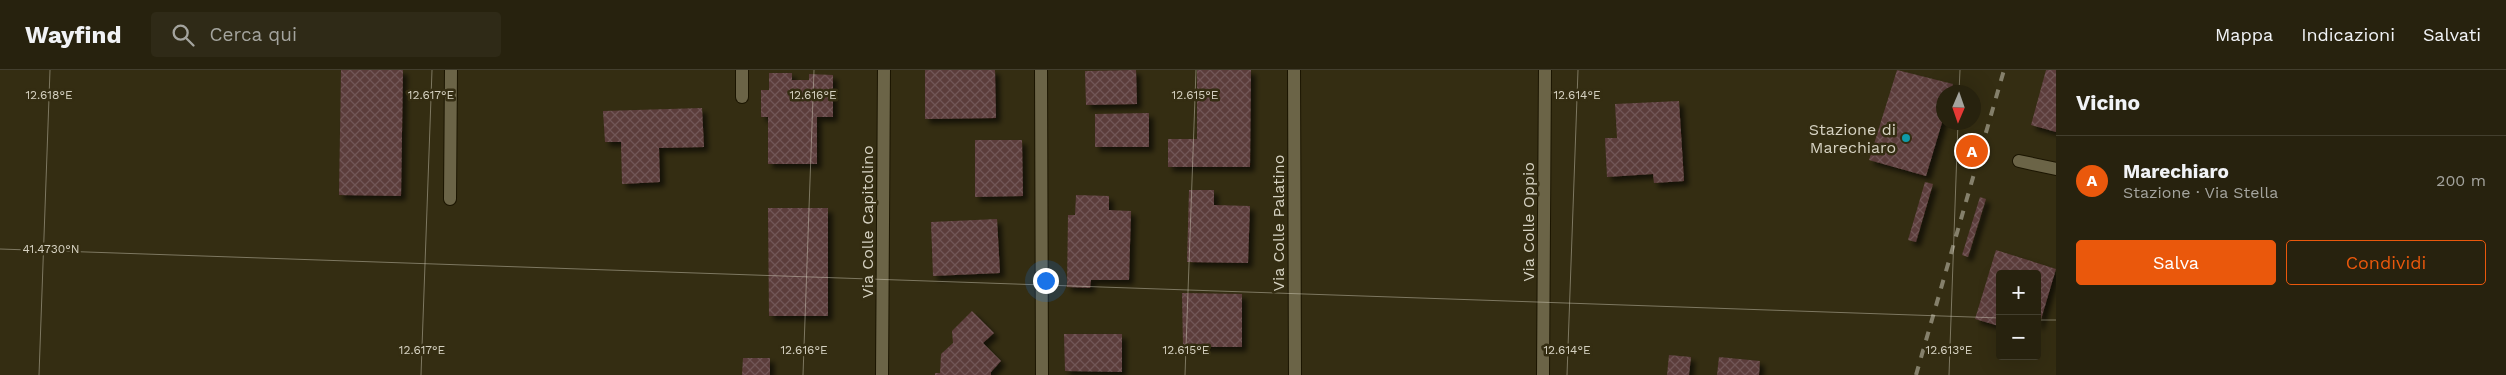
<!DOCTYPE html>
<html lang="it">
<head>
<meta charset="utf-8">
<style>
	body { margin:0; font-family:"Work Sans",sans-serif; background:#2f2a17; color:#f1f3f6 }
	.controls { position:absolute; right:15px; bottom:15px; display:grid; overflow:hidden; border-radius:5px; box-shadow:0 5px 20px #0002 }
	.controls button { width:45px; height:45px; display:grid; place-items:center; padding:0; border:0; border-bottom:1px solid #433f2e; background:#27220e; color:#f1f3f6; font:25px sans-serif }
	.compass { position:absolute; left:1936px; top:15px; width:45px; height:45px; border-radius:50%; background:#27220e; box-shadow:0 5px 20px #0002; rotate:182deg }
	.you { position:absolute; left:1045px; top:210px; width:18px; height:18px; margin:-12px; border:4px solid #fff; border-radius:50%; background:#1a73e8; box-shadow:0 0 0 8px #1a73e833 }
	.badge { display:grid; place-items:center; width:32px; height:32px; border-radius:50%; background:#ea580c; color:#fff; font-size:16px; font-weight:700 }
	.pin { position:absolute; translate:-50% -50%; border:2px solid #fff; box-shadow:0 1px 5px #0006 }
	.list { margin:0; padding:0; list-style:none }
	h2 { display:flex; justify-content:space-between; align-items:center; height:65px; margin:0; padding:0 20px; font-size:21px }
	h2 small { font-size:16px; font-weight:400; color:#a4a49e }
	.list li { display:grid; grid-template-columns:32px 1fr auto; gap:15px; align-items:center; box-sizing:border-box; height:90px; padding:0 20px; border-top:1px solid #433f2e }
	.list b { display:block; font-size:19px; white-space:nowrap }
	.list p { margin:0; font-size:16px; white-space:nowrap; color:#a4a49e }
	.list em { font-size:16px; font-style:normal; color:#a4a49e }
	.actions { display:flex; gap:10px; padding:15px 20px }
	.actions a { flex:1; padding:11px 0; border:1px solid #ea580c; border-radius:5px; text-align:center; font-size:18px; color:#ea580c }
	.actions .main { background:#ea580c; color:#fff }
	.icon { flex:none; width:28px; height:28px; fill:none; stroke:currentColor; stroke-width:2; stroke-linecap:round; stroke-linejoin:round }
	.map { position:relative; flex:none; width:2056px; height:305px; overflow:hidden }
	header { display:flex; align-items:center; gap:30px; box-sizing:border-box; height:70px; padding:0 25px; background:#27220e; border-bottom:1px solid #433f2e }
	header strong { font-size:24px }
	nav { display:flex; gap:28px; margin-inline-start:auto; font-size:18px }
	.search { width:350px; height:45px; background:#2f2a17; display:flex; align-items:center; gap:12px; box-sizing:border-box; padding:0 18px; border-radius:5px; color:#a4a49e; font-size:19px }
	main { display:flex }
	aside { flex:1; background:#27220e }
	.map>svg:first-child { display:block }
	.building { fill:url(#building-cross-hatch); filter:url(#shadow) }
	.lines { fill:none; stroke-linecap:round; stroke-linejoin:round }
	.minor-casing { stroke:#1b1500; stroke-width:14 }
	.minor { stroke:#6b6447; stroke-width:12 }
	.rail { stroke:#85806b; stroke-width:4; stroke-dasharray:9 9; stroke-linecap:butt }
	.ticks { fill:none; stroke:#d6d2c2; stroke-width:1; stroke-opacity:0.45 }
	.culture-dot { fill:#0f9aa8; stroke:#342d12; stroke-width:2 }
	.labels { text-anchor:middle; stroke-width:5; stroke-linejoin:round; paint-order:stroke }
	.poi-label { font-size:16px; fill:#d6d2c2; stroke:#342d12; text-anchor:end }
	.street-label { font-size:16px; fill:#d6d2c2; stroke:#342d12 }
	.ticks-label { font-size:12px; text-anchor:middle; fill:#d6d2c2; stroke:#342d12; stroke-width:5; stroke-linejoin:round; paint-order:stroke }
</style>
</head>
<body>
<header>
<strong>Wayfind</strong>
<div class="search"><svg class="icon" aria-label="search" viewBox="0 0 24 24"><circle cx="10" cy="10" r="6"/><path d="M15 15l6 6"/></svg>Cerca qui</div>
<nav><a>Mappa</a><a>Indicazioni</a><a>Salvati</a></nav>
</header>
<main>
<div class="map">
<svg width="2056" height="305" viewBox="0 0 2056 305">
	<defs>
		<pattern id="building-cross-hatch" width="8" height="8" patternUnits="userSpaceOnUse" patternTransform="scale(1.25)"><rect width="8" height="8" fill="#5b3c3b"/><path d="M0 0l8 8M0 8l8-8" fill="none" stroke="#725756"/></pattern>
		<filter id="shadow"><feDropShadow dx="4.5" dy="4.5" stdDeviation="2.5" flood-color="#0009"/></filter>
	</defs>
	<rect width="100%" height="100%" fill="#342d12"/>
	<g class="building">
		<polygon points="341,0 403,0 401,126 339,125"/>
		<polygon points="925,0 995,0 996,48 925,49"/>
		<polygon points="1132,0 1136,0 1137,34 1086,35 1085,1"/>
		<polygon points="1197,0 1251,0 1250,97 1168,97 1168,69 1197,69"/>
		<polygon points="1897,0 1953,14 1951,22 1944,22 1944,46 1926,106 1869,90"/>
		<polygon points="2046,0 2056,0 2056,62 2031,55"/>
		<polygon points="769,3 792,3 792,10 809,10 809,4 833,5 833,47 817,47 817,94 768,94 768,47 761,47 761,20 769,20"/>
		<polygon points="1679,31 1684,111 1654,113 1653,104 1607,107 1605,68 1617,68 1615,34"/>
		<polygon points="702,38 704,77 659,78 660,112 622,114 621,72 605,72 603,41"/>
		<polygon points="1149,43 1149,77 1095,77 1095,44"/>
		<polygon points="975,70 1022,70 1023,126 975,127"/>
		<polygon points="1925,112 1933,114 1916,172 1908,170"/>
		<polygon points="1189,120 1214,120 1214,135 1250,136 1248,193 1187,192"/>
		<polygon points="1076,125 1109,126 1109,140 1131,141 1129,210 1091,210 1090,218 1067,217 1068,145 1075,145"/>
		<polygon points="1980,127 1986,129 1968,187 1962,185"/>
		<polygon points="768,138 828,138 828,246 769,246"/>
		<polygon points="997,149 1000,203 933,206 931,152"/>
		<polygon points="1996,180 2056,199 2039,256 2037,255 2037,204 2000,204 1999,256 1975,249"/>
		<polygon points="1182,223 1242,224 1242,277 1183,277"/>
		<polygon points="972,241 994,263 983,273 1001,291 991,302 991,305 935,305 935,303 940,303 941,284 953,273 952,261"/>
		<polygon points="1064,264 1122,264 1122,302 1065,301"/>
		<polygon points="1669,285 1691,287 1689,305 1667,305"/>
		<polygon points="1719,287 1760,291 1759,305 1717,305"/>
		<polygon points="743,288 770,288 770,305 742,305"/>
	</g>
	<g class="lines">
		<defs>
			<g id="minor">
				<polyline points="742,0 742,27"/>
				<polyline points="1041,0 1042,305"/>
				<polyline points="1294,0 1295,305"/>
				<polyline points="2019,91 2056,99"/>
				<polyline points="450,129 451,0"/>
				<polyline points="882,305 884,0"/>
				<polyline points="1543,305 1545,0"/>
			</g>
		</defs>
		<use href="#minor" class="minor-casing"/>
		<use href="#minor" class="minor"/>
		<polyline class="rail" points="1916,305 2004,0"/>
	</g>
	<path class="ticks" d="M1959,22L1960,0M0,179L2000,248M2037,250H2056M39,305L50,0M421,305L432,0M803,305L814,0M1185,305L1196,0M1567,305L1578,0M1949,305L1958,52"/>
	<circle class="culture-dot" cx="1906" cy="68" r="5"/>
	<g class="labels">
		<g class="poi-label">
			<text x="1896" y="65">Stazione di<tspan x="1896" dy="18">Marechiaro</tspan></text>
		</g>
		<g class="street-label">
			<text transform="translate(867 152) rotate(-90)" y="6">Via Colle Capitolino</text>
			<text transform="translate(1528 152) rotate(-90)" y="6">Via Colle Oppio</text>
			<text transform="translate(1278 153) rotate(-90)" y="6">Via Colle Palatino</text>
		</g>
	</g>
	<g class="ticks-label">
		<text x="49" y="29">12.618°E</text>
		<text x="431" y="29">12.617°E</text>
		<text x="813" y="29">12.616°E</text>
		<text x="1195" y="29">12.615°E</text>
		<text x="1577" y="29">12.614°E</text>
		<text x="51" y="183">41.4730°N</text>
		<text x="422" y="284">12.617°E</text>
		<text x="804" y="284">12.616°E</text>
		<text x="1186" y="284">12.615°E</text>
		<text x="1567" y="284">12.614°E</text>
		<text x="1949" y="284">12.613°E</text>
	</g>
</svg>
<div class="controls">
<button>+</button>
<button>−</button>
</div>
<svg class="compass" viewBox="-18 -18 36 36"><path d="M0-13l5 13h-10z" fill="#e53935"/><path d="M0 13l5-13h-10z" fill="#a4a49e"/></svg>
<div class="you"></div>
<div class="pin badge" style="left:1972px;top:81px">A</div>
</div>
<aside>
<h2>Vicino<small></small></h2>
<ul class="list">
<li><span class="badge">A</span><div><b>Marechiaro</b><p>Stazione · Via Stella</p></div><em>200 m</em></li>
</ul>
<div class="actions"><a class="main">Salva</a><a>Condividi</a></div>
</aside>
</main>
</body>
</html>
